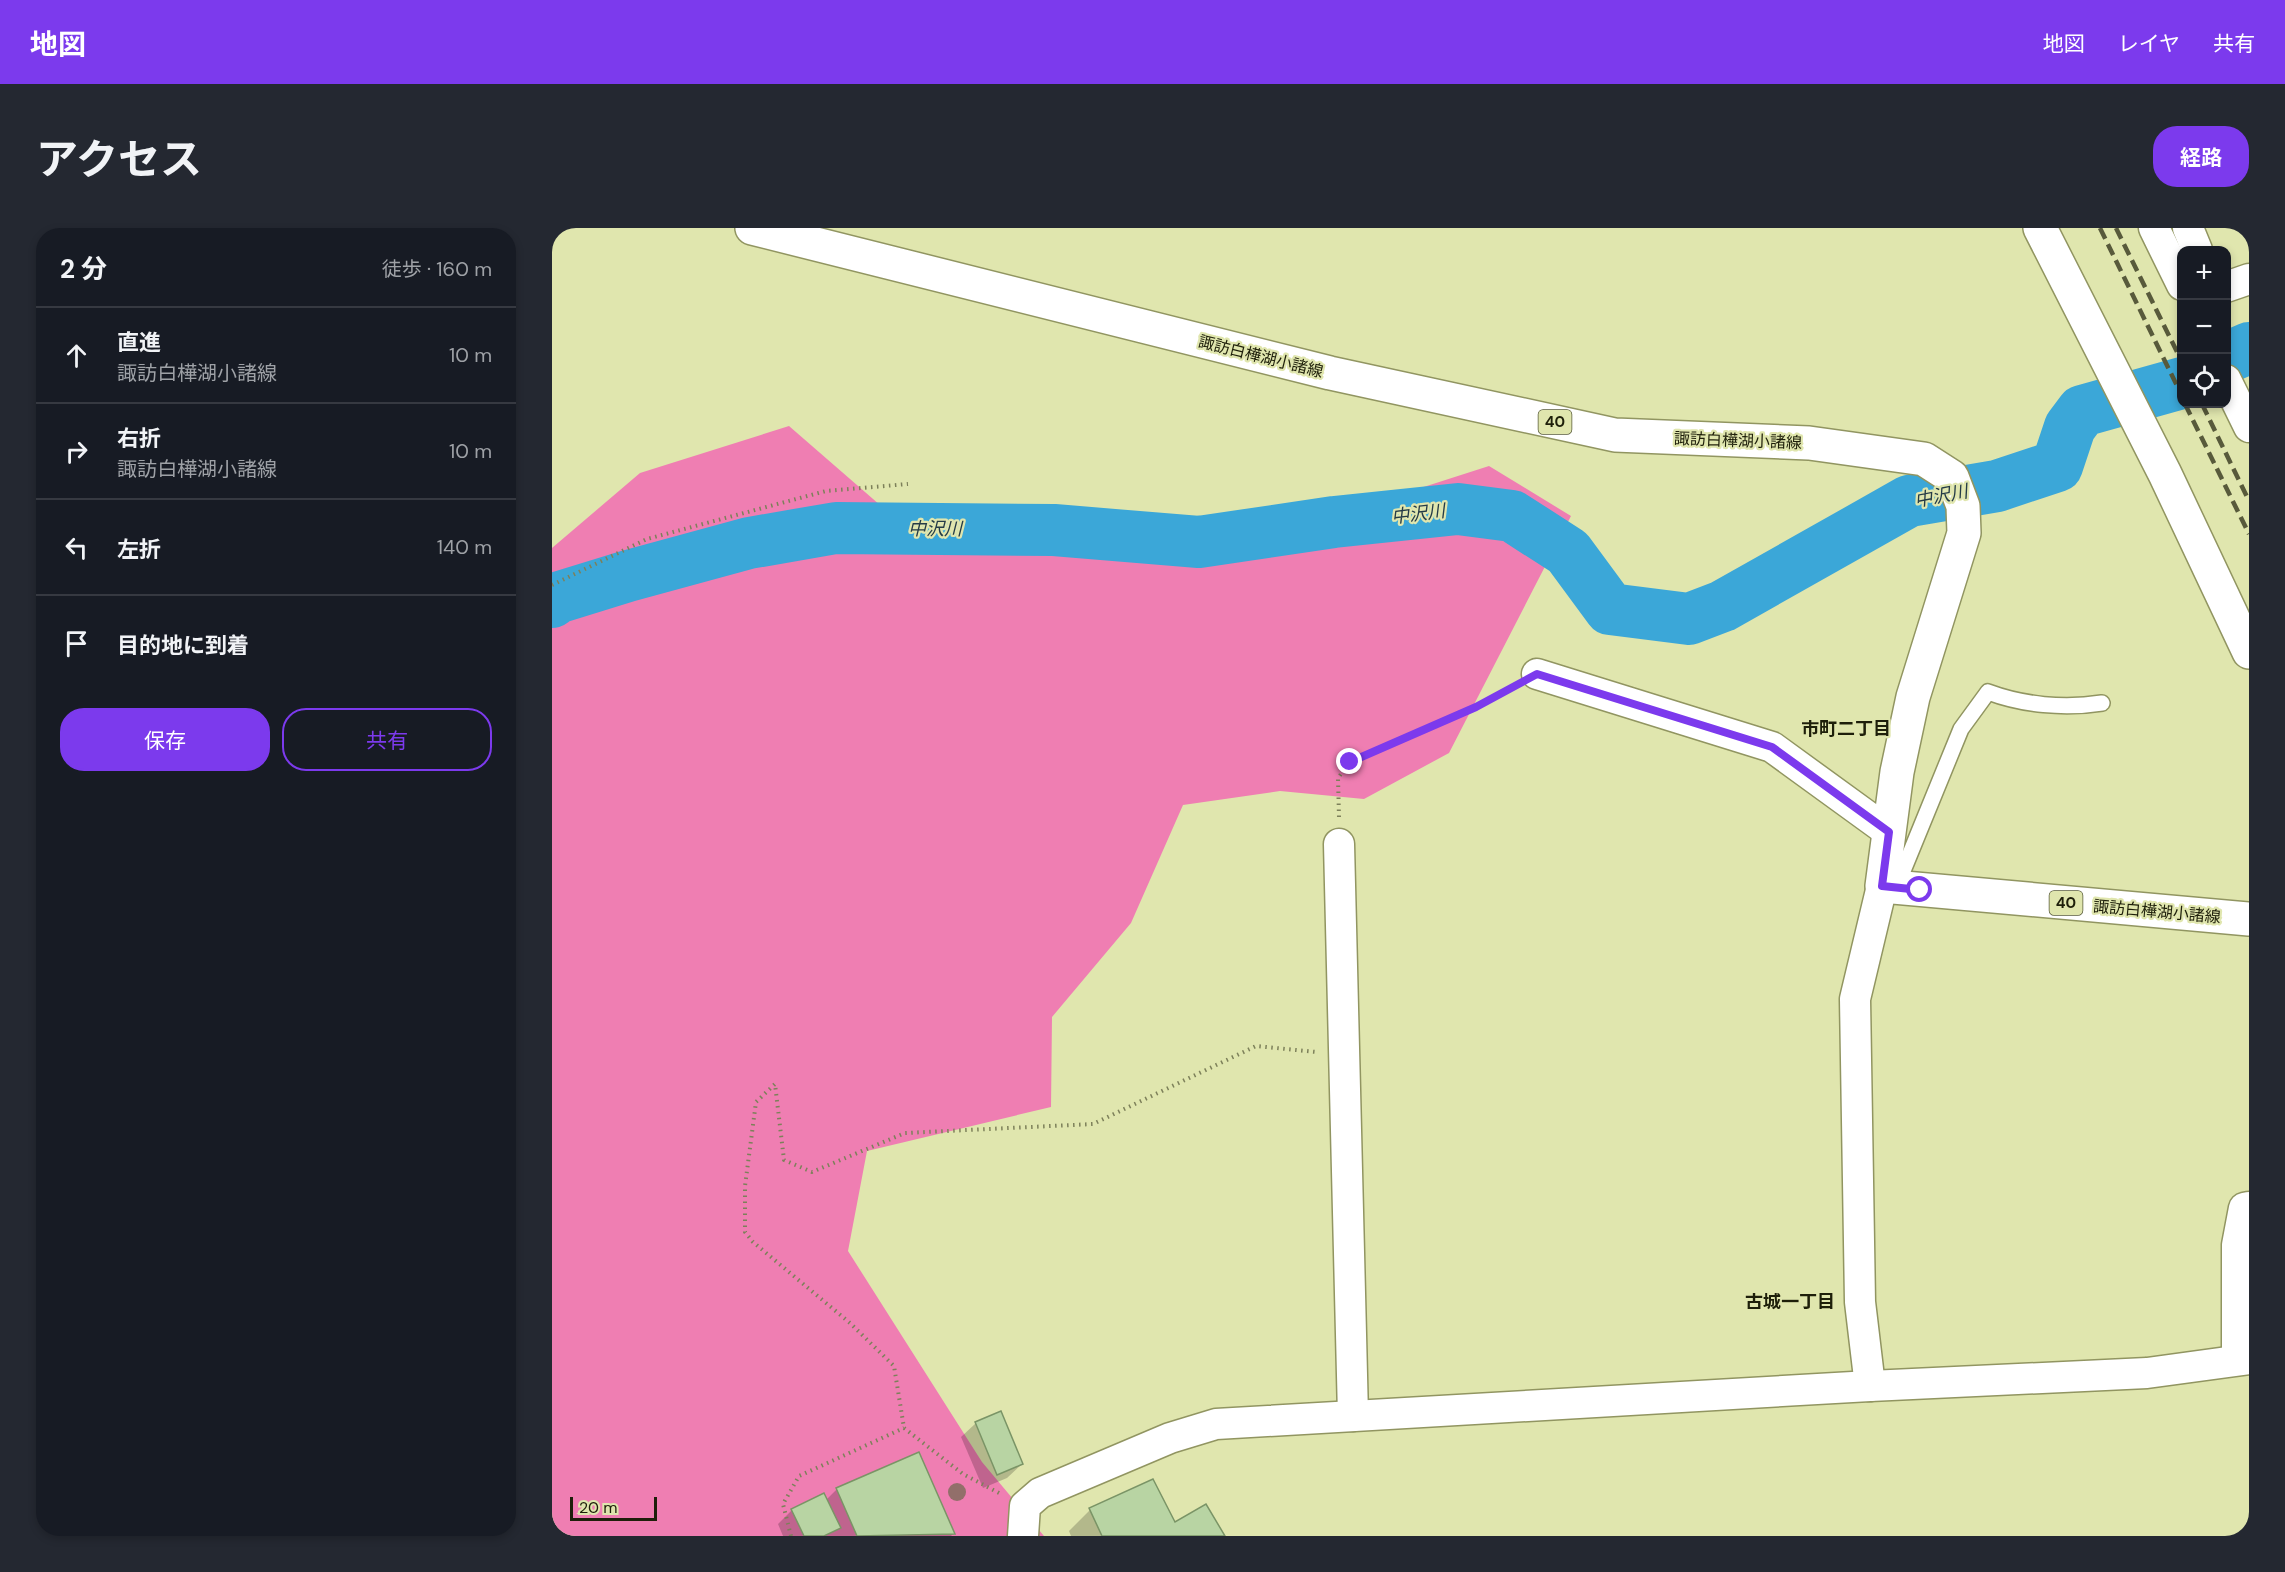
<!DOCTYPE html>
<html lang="ja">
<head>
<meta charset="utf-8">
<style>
	body { margin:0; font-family:"DM Sans","Noto Sans JP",sans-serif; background:#242831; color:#f1f3f6 }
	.controls { position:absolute; right:18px; top:18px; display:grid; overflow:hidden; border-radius:12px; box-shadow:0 3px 9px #0003 }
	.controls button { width:54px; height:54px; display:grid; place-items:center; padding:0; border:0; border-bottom:2px solid #363941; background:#171b24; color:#f1f3f6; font:30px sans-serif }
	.scale { position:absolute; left:18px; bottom:15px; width:87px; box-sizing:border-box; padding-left:6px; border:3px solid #1e1f0a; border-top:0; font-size:16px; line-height:21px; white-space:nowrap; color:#1e1f0a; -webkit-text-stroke:4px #e0e6ae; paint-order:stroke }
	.stop { position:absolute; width:18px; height:18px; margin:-14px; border:4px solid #7c3aed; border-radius:50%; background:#fff }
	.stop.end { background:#7c3aed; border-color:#fff; box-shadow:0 2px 6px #0008 }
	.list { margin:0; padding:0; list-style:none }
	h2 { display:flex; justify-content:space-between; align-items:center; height:78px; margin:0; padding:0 24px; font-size:26px }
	h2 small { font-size:20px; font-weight:400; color:#9ea1a6 }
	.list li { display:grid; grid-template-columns:39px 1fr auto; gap:18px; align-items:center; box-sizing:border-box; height:96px; padding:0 24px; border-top:2px solid #363941 }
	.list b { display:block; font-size:22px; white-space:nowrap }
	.list p { margin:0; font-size:20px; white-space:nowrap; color:#9ea1a6 }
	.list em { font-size:20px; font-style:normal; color:#9ea1a6 }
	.actions { display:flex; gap:12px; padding:18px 24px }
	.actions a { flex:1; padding:14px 0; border:2px solid #7c3aed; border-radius:24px; text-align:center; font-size:21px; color:#7c3aed }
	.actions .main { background:#7c3aed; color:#fff }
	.icon { flex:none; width:33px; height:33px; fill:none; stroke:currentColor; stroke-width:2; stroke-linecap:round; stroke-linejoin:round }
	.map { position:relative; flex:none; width:1697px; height:1308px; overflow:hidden; border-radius:24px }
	header { display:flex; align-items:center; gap:36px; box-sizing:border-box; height:84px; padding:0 30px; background:#7c3aed; color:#fff }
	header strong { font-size:28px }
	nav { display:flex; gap:33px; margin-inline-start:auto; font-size:21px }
	.intro { display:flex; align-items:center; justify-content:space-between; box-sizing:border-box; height:144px; padding:0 36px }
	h1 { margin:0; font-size:42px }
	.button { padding:15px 27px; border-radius:24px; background:#7c3aed; color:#fff; font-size:21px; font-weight:700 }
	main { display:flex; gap:36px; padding:0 36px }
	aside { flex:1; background:#171b24; border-radius:24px; box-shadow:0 3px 9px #0003 }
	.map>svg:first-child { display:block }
	.forest { fill:#ef7eb2 }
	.shadow { fill:#0003 }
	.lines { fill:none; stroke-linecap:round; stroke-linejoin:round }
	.river { stroke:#3ba7d8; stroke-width:52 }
	.building { fill:#b8d4a3; stroke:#7a9466; stroke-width:1.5 }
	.service-casing { stroke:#919561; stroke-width:18 }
	.minor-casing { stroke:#919561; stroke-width:33 }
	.tertiary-casing { stroke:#919561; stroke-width:36 }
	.primary-casing { stroke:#919561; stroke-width:36 }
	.path { stroke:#7d805a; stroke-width:4; stroke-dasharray:1.5 4.5; stroke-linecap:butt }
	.service { stroke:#fff; stroke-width:15 }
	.minor { stroke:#fff; stroke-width:30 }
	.tertiary { stroke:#fff; stroke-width:33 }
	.primary { stroke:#fff; stroke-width:33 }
	.rail { stroke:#585a3b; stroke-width:4.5; stroke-dasharray:12 6; stroke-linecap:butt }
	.tree { fill:#926f6a }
	.route { stroke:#7c3aed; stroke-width:8 }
	.labels { text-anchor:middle; stroke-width:4.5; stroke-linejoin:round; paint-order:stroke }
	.shield { fill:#e0e6ae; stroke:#585b3b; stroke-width:1.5 }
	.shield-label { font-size:15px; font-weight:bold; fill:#1e1f0a }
	.street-label { font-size:16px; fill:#1e1f0a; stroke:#e0e6ae }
	.water-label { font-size:18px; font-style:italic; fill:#243b47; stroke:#e0e6ae }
	.neighbourhood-label { font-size:18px; font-weight:bold; fill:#1e1f0a; stroke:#e0e6ae }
</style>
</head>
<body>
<header>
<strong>地図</strong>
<nav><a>地図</a><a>レイヤ</a><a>共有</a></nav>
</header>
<div class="intro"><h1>アクセス</h1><a class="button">経路</a></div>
<main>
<aside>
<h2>2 分<small>徒歩 · 160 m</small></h2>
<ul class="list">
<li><svg class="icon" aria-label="ahead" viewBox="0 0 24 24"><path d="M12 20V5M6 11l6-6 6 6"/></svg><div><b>直進</b><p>諏訪白樺湖小諸線</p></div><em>10 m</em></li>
<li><svg class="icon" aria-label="right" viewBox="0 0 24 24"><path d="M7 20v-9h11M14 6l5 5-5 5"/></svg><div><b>右折</b><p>諏訪白樺湖小諸線</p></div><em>10 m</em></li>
<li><svg class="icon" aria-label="left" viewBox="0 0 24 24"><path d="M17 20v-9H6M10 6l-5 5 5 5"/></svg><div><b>左折</b></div><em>140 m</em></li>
<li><svg class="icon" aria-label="arrive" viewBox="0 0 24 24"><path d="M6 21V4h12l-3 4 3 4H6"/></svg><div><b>目的地に到着</b></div></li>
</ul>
<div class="actions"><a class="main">保存</a><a>共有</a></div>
</aside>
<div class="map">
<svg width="1697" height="1308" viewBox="0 0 1697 1308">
	<rect width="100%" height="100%" fill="#e0e6ae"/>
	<polygon class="forest" points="237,198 374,317 638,334 937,238 1019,288 897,525 812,571 728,563 631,577 579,695 500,789 499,879 315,923 296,1023 430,1234 492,1308 0,1308 0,320 88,245"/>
	<g class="shadow">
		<polygon points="424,1195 470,1236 455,1250 431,1260 409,1209"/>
		<polygon points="367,1226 401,1306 399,1308 231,1308 226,1296 240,1282 274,1272 285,1261"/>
		<polygon points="538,1282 623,1296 671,1308 519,1308 517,1303"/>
	</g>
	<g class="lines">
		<g class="river">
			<polyline points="1674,130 1697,120"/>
			<polyline points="0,374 5,370 76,348 197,315 284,300 502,302 647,314 782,294 906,281 960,288 1016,324 1058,381 1137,391 1171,378 1357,273 1445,258 1505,238 1518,199 1530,183 1630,155"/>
		</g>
	</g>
	<g class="building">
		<polygon points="449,1183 471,1236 445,1247 423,1194"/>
		<polygon points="367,1224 403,1306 305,1308 284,1260"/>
		<polygon points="601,1251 623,1294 654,1276 673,1308 550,1308 537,1280"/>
		<polygon points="272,1265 289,1300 272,1308 252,1308 239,1281"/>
	</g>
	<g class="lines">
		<defs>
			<path id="service" d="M1344,660L1409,501L1436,464C1471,477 1512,481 1550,475"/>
			<g id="minor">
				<polyline points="1602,0 1630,57"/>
				<polyline points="1636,0 1645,22"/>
				<polyline points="1674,59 1697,51"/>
				<polyline points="1674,152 1697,199"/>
				<polyline points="985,446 1220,519 1337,604"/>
				<polyline points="787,616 801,1188"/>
				<polyline points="1685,1132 1685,1017 1692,980 1697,979"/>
				<polyline points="1318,1158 1308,1074 1303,771 1330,658"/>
				<polyline points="471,1308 473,1278 488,1265 618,1210 664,1196 1318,1158 1595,1145 1697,1131"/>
			</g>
			<polyline id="tertiary" points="1488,0 1613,246 1697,424"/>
			<polyline id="primary" points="200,0 778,145 1063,207 1257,215 1372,231 1400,249 1411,278 1412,305 1361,469 1345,544 1330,658 1697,691"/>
		</defs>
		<use href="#service" class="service-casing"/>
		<use href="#minor" class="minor-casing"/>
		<use href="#tertiary" class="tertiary-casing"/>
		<use href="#primary" class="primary-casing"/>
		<g class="path">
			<polyline points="0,357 95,311 274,263 356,256"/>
			<polyline points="787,589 786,550 798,534 924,479 961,459"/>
			<polyline points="447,1265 411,1246 352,1200 342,1138 298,1095 201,1014 193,1004 193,958 204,874 223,856 232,932 260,944 353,905 541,896 704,818 764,824"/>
			<polyline points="239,1308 231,1276 247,1248 352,1200"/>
		</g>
		<use href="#service" class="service"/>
		<use href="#minor" class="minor"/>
		<use href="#tertiary" class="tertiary"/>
		<use href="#primary" class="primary"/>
		<g class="rail">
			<polyline points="1548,0 1630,168"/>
			<polyline points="1564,0 1630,134"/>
			<polyline points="1633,176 1697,306"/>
			<polyline points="1650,176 1697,273"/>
		</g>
	</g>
	<circle class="tree" cx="405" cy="1264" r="9"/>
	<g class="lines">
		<polyline class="route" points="798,534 924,479 985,446 1220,519 1337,604 1330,658 1368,662"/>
	</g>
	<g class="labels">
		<g class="shield">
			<rect x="986.5" y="182" width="33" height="24" rx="4.5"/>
			<rect x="1497.5" y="663" width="33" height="24" rx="4.5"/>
		</g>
		<g class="shield-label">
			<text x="1003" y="199">40</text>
			<text x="1514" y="680">40</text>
		</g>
		<g class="street-label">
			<text transform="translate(709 128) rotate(14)" y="6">諏訪白樺湖小諸線</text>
			<text transform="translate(1186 212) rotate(2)" y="6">諏訪白樺湖小諸線</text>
			<text transform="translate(1605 683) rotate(5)" y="6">諏訪白樺湖小諸線</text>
		</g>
		<g class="water-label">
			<text transform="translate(1389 268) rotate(-11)" y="6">中沢川</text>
			<text transform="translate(866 286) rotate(-7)" y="6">中沢川</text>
			<text x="383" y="307">中沢川</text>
		</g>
		<g class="neighbourhood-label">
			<text x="1294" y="507">市町二丁目</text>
			<text x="1238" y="1080">古城一丁目</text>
		</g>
	</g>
</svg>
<div class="controls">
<button>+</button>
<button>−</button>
<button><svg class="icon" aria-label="locate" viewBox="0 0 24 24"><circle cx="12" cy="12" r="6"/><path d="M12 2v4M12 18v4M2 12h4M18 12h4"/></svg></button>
</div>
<div class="scale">20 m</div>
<div class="stop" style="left:1368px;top:662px"></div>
<div class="stop end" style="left:798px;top:534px"></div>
</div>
</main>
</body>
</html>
